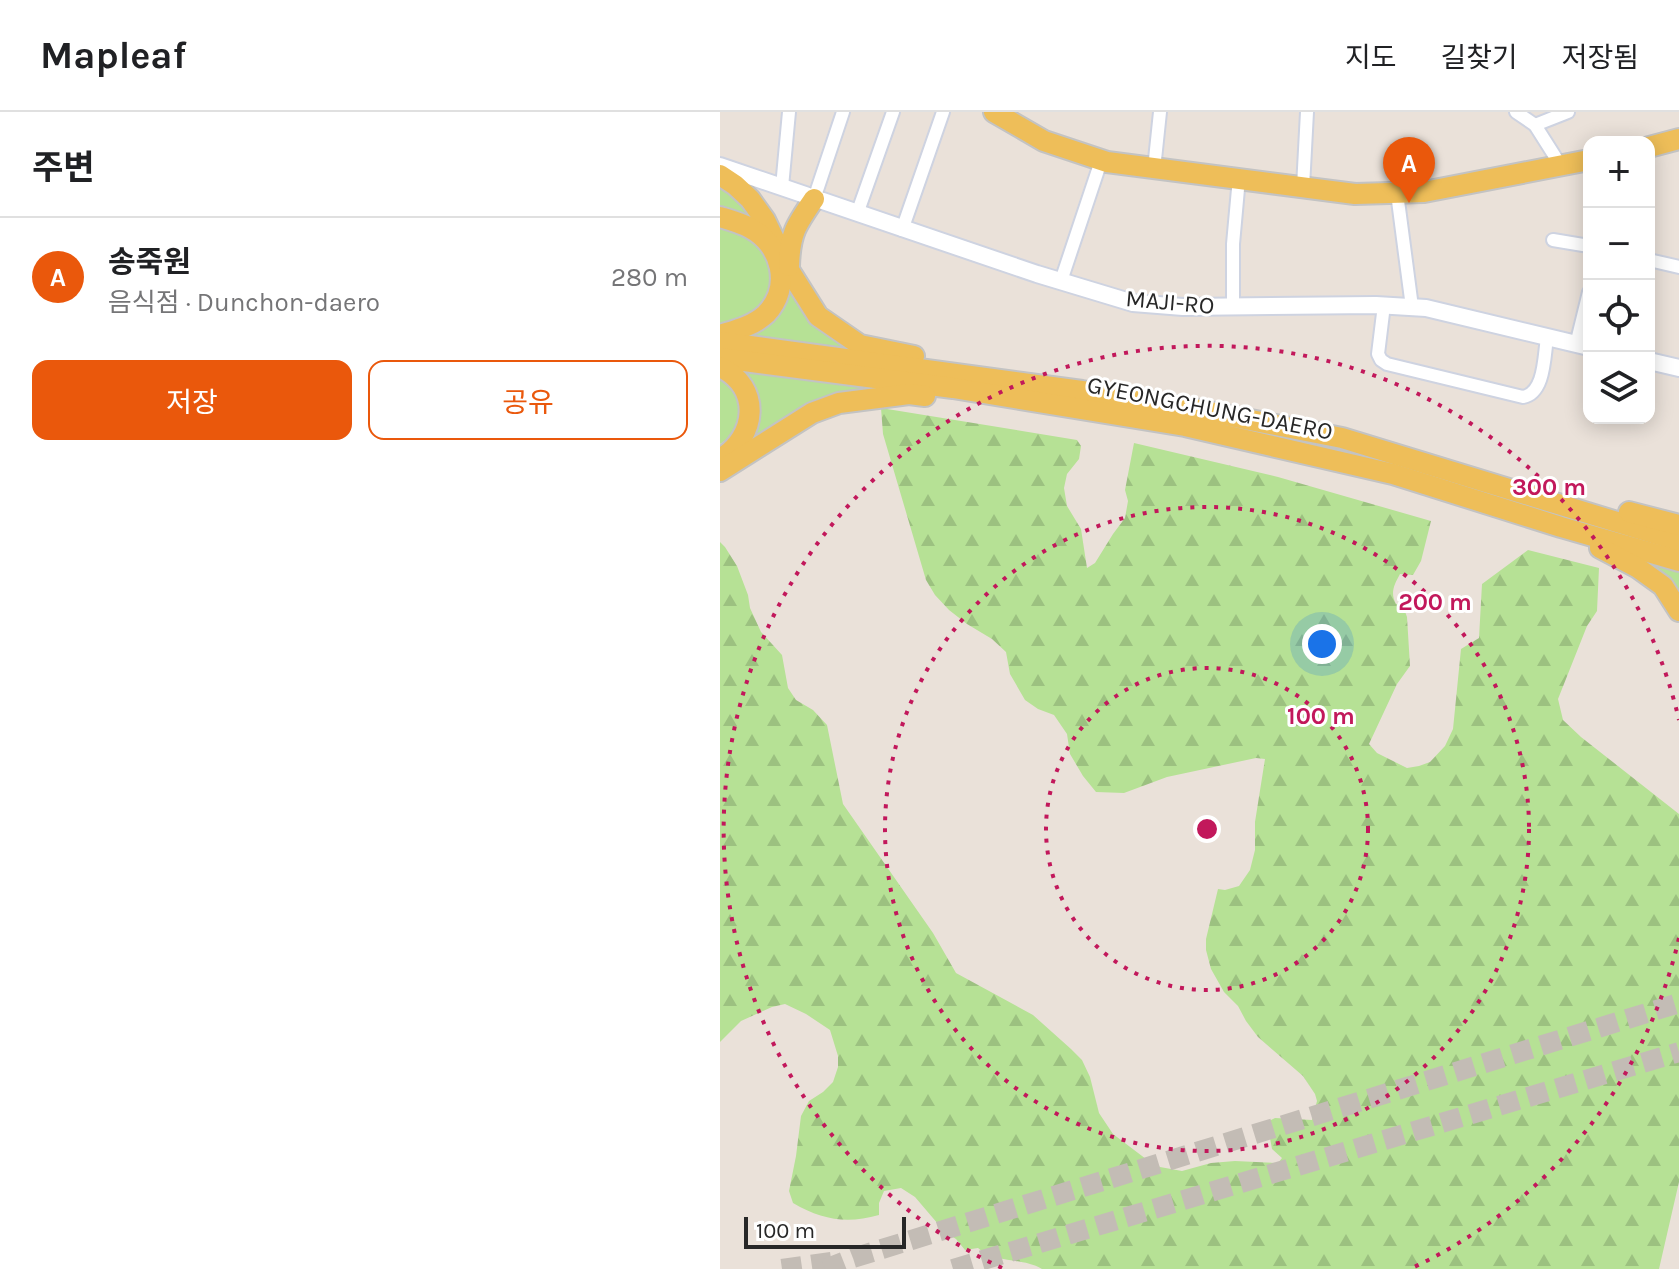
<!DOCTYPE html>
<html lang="ko">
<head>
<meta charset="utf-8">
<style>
	body { margin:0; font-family:Karla,"Noto Sans KR",sans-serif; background:#f2f2f2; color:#202124 }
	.controls { position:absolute; right:24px; top:24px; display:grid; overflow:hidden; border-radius:16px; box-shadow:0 4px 20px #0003 }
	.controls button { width:72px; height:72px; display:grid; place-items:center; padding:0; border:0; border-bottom:2px solid #e0e0e0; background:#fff; color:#202124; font:40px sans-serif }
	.scale { position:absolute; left:24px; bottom:20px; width:162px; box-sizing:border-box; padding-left:8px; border:4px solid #272727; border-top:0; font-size:22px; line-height:28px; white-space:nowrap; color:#272727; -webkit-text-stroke:6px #fff; paint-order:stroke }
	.you { position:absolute; left:602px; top:532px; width:28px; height:28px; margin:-20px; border:6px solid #fff; border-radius:50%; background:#1a73e8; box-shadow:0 0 0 12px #1a73e833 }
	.badge { display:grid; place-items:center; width:52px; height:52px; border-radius:50%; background:#ea580c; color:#fff; font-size:26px; font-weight:700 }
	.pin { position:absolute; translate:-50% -66px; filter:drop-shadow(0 2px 4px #0008) }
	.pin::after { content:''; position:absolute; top:42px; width:28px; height:24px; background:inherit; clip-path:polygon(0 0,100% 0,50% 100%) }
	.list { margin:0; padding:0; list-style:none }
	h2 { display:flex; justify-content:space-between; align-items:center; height:104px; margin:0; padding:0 32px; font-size:34px }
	h2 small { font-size:26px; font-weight:400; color:#757577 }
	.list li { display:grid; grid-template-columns:52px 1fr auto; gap:24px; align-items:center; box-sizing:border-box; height:120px; padding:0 32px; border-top:2px solid #e0e0e0 }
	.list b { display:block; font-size:30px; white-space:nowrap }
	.list p { margin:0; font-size:26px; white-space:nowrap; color:#757577 }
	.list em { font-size:26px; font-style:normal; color:#757577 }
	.actions { display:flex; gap:16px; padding:24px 32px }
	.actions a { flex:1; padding:18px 0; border:2px solid #ea580c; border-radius:16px; text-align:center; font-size:28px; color:#ea580c }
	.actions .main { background:#ea580c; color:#fff }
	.icon { flex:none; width:44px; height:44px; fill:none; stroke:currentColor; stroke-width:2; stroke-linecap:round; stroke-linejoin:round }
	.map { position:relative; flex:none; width:959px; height:1157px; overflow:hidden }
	header { display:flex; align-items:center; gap:48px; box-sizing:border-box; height:112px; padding:0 40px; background:#fff; border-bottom:2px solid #e0e0e0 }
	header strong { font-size:38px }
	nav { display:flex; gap:44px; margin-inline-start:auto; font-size:28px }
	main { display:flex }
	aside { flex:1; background:#fff }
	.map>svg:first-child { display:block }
	.grass { fill:#b6e195 }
	.forest { fill:url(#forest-firs) }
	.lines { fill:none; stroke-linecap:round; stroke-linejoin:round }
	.trunk-tunnel { stroke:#c3bcb5; stroke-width:20; stroke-dasharray:20 10; stroke-linecap:butt }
	.minor-casing { stroke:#ced3e1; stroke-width:16 }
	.tertiary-casing { stroke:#ced3e1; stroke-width:20 }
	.primary-casing { stroke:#c3c3c3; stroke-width:24 }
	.minor { stroke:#fff; stroke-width:12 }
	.tertiary { stroke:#fff; stroke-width:16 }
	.primary { stroke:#eebe59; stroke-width:20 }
	.ring { fill:none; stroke:#c2185b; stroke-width:4; stroke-dasharray:4 8 }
	.labels { text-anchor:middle; stroke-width:6; stroke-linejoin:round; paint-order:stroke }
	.street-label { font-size:24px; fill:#272727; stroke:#fff }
	.centre { fill:#c2185b; stroke:#fff; stroke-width:4 }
	.ring-label { font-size:24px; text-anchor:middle; font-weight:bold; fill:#c2185b; stroke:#fff; stroke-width:6; stroke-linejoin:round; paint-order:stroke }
</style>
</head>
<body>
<header>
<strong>Mapleaf</strong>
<nav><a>지도</a><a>길찾기</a><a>저장됨</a></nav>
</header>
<main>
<aside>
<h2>주변<small></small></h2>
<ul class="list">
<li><span class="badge">A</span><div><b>송죽원</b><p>음식점 · Dunchon-daero</p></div><em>280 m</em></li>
</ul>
<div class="actions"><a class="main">저장</a><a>공유</a></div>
</aside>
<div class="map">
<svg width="959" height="1157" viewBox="0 0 959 1157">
	<defs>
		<pattern id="forest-firs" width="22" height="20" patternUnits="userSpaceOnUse" patternTransform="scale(2)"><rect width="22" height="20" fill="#b6e195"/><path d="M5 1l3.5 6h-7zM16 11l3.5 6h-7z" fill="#9cc180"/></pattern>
	</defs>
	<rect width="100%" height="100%" fill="#eae1d9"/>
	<g class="grass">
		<polygon points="0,74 40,98 29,107 0,95"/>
		<path d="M0,114L15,118L48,139C58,185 44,203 0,216Z"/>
		<polygon points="66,156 141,242 15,227 37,220"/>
		<polygon points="16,257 167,274 133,280 25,336"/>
		<path d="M0,267C9,273 20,281 22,292C24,308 12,325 0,332Z"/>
		<polygon points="923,448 959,460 959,493"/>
	</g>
	<path class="forest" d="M161,296L357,328L361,334L359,347L347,362L344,376L347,394L361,417L367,456L375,451L393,422L405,406L408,389L405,378L414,331L558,365L711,409L701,449L693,463L680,462C674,473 670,481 676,492L682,491L687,505L690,554L677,572L649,632L657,641L687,656L699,654L710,650L725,634L733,617L741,537L759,526L762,472L808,438L879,456L877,499L867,514L838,587L843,608L861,625L959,702V1070L939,1157H322C301,1145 276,1152 258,1136L245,1138L236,1127L224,1119L195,1085L181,1076L164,1079L159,1091V1103C127,1112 102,1108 73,1091L69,1079L76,1044L81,1004L89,989L103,980L113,970L118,955V944L110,918L86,902L65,892L52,895L21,909L0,930V430L5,435L17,454L28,483L30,496L41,520L62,543L68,576L76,588L93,598L107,613L123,692L213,821L236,861L313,903L351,937L362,948L370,965L379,1001L393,1022L426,1047L440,1055L462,1059L491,1051L515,1049L558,1051L562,1046L552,1037L547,1010L555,1006L592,1008L597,989L595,982L583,964L538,925L526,909L518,894L504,880L491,857L486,838V827L498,777L505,778L519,774L530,758L535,738V710L545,647L536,646L447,665L404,681L376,680L363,664L350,642L347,622L334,603L318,597L305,588L290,562L286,540L272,527L247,512L229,498L215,483L206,468L163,322Z"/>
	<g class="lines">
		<g class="trunk-tunnel">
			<polyline points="62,1157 117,1149"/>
			<polyline points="105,1157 133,1146 959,891"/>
			<polyline points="233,1157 959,940"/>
		</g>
		<defs>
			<g id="minor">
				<polyline points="796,0 815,13 841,54"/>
				<polyline points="815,13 848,0"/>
				<polyline points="434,57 440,0"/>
				<polyline points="62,75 69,0"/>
				<polyline points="583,75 587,0"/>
				<polyline points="677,81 692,195"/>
				<polyline points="94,87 123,0"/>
				<polyline points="137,102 173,0"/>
				<polyline points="182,118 223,0"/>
				<polyline points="833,128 869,134"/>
				<polyline points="929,148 959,155"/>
				<polyline points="341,169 381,49"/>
				<path d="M664,193L658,242L661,248L667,252L803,285C825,281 824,244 827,226"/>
				<polyline points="513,194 513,132 519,66"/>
				<polyline points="856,233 869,180"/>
			</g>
			<g id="tertiary">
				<polyline points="0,54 317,162 413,191 463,195 656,193 706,196 869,235"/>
				<polyline points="929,249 959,256"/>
			</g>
			<g id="primary">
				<polyline points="274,0 324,29 387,50 635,82 704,80 869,48"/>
				<polyline points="929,35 959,27"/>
				<polyline points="0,63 15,73 30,87 45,108 69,158 98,204 140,233 194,244"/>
				<path d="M0,105C10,108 21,111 30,116C62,133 72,175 46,202C33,214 16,218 0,223"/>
				<path d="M69,154C70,121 76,113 94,87"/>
				<polyline points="0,230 362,279 469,296 622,326 959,429"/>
				<polyline points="0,246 233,276 465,314 673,362 841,415 959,449"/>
				<path d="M0,255C42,275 37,325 0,347"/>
				<polyline points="0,359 92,301 119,291 189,282 205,284"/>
				<polyline points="909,400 959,413"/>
				<polyline points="880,436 918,456 943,474 959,499"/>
			</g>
		</defs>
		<use href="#minor" class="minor-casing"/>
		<use href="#tertiary" class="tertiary-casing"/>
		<use href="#primary" class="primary-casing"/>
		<use href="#minor" class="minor"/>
		<use href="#tertiary" class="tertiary"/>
		<use href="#primary" class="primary"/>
	</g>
	<g class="ring">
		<circle cx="487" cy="717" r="161"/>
		<circle cx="487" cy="717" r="322"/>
		<path d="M959 826A484 484 0 0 1 692 1156M282 1156A484 484 0 1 1 959 608"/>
	</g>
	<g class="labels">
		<g class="street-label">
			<text transform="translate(450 190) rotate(5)" y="8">MAJI-RO</text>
			<text transform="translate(490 296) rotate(11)" y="8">GYEONGCHUNG-DAERO</text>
		</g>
	</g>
	<circle cx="487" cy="717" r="12" class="centre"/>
	<g class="ring-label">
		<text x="829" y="383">300 m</text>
		<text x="715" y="498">200 m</text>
		<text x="601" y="612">100 m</text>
	</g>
</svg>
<div class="controls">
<button>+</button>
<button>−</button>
<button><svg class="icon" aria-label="locate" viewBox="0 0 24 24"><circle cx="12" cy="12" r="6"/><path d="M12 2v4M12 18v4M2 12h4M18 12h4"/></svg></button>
<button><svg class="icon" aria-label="layers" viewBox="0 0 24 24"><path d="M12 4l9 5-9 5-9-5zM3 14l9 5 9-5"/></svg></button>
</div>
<div class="scale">100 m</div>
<div class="you"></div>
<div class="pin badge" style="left:689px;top:91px">A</div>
</div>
</main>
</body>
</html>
